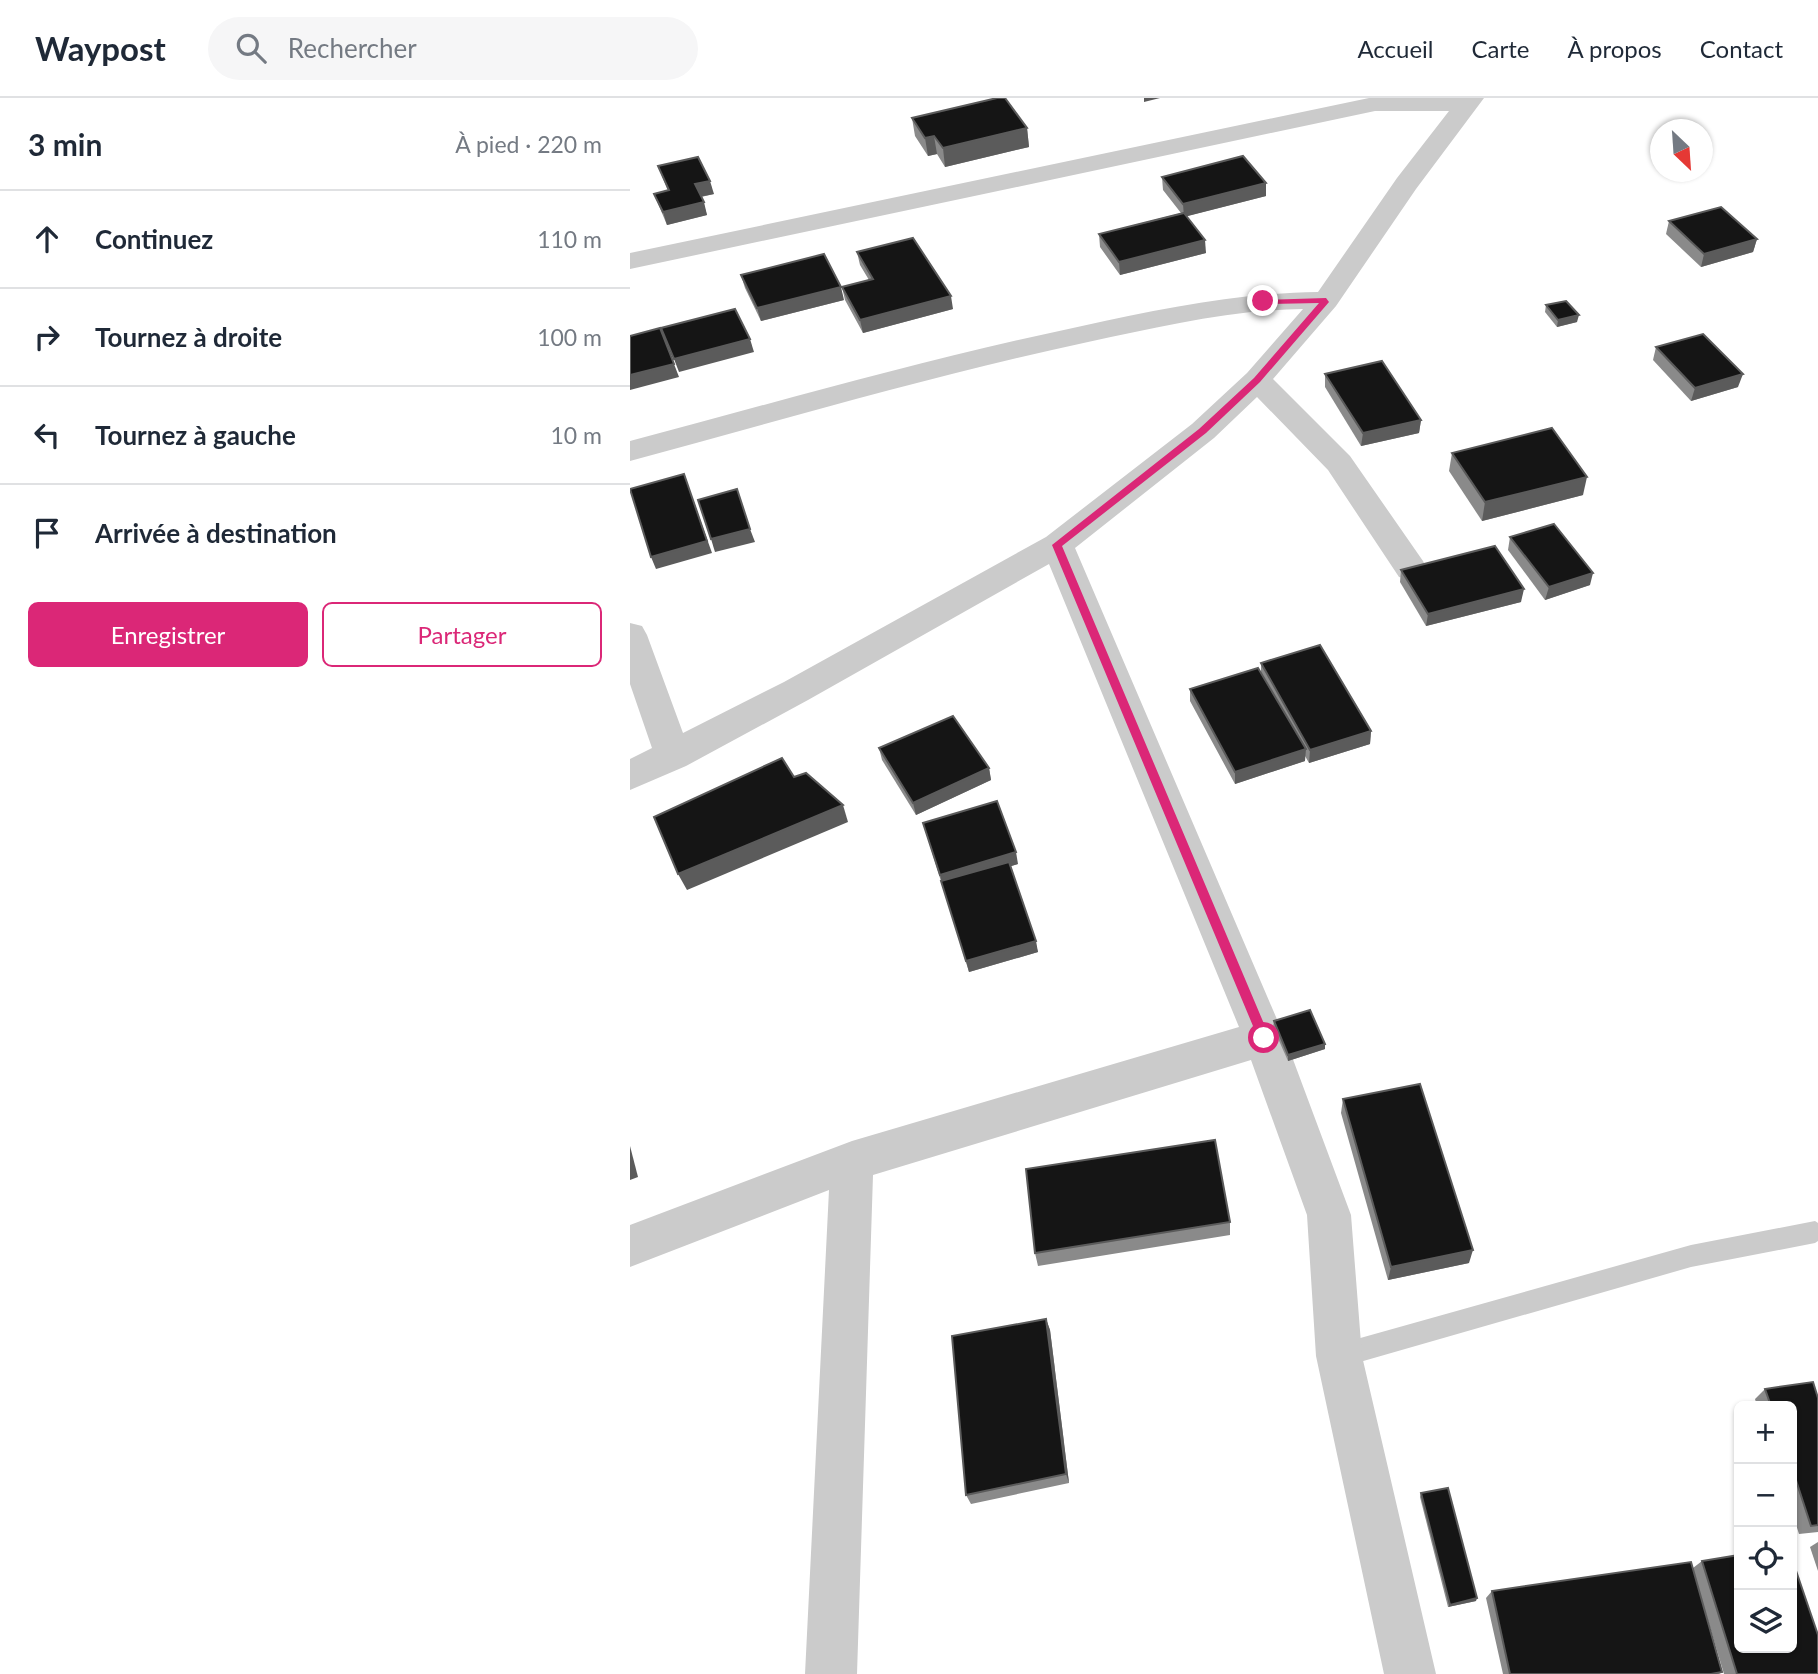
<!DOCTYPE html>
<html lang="fr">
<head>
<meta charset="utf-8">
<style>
	body { margin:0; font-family:Lato,sans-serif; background:#f6f6f7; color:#1f2937 }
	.controls { position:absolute; right:21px; bottom:21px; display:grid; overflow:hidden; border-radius:10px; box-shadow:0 2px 5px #0004 }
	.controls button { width:63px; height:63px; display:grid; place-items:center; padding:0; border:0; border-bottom:2px solid #e0e1e3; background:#fff; color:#1f2937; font:35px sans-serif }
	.compass { position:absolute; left:1020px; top:21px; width:63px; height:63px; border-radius:50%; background:#fff; box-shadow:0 2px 5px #0004; rotate:155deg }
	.stop { position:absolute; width:21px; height:21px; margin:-16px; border:5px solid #db2777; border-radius:50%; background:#fff }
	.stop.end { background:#db2777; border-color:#fff; box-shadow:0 2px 7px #0008 }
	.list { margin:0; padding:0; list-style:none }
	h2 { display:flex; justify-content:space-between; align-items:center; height:91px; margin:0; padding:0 28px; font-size:30px }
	h2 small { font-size:23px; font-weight:400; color:#747a83 }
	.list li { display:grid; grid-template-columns:46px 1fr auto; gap:21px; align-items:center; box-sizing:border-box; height:98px; padding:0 28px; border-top:2px solid #e0e1e3 }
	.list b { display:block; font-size:26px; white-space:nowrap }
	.list em { font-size:23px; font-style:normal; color:#747a83 }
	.actions { display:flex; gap:14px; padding:21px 28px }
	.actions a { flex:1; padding:16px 0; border:2px solid #db2777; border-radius:10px; text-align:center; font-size:24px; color:#db2777 }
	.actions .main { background:#db2777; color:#fff }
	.icon { flex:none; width:38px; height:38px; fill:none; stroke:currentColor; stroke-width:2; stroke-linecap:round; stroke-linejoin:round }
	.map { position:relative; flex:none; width:1188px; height:1576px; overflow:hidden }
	header { display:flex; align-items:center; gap:42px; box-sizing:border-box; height:98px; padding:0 35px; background:#fff; border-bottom:2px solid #e0e1e3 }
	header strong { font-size:33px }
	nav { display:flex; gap:38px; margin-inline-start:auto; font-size:24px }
	.search { width:490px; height:63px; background:#f6f6f7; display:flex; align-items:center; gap:18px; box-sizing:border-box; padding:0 24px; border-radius:38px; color:#747a83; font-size:26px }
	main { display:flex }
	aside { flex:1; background:#fff }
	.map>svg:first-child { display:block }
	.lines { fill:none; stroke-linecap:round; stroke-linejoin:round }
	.service { fill:#cbcbcb; fill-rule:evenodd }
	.minor { fill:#cbcbcb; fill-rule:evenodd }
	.wall { fill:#8a8a8a }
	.shaded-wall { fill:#5b5b5b }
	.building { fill:#151515; stroke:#5b5b5b; stroke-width:2 }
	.route { fill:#db2777 }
</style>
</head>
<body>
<header>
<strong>Waypost</strong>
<div class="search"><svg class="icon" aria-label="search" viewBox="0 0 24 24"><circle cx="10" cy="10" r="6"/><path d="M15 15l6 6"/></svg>Rechercher</div>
<nav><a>Accueil</a><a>Carte</a><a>À propos</a><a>Contact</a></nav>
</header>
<main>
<aside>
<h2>3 min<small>À pied · 220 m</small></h2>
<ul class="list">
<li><svg class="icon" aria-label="ahead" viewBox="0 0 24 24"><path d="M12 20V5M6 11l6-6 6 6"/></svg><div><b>Continuez</b></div><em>110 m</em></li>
<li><svg class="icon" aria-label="right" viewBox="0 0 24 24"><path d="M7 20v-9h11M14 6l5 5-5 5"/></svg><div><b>Tournez à droite</b></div><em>100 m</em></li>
<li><svg class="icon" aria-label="left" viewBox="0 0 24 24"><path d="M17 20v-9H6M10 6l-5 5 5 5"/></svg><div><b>Tournez à gauche</b></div><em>10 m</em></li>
<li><svg class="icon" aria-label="arrive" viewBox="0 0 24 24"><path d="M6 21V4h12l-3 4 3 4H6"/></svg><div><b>Arrivée à destination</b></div></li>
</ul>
<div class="actions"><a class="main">Enregistrer</a><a>Partager</a></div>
</aside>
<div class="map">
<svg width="1188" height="1576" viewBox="0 0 1188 1576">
	<rect width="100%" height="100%" fill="#fff"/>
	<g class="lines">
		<polygon class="service" points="1185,1123 1188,1125 1188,1143 1185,1145 1061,1169 709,1270 701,1266 697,1258 701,1250 709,1246 1061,1147"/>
		<path class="minor" d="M739,0H854L786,91L706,208L643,281L720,358L793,463L797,471L793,479L781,482L769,479L698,372L627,299L584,340L445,450L655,940L721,1117L732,1258L806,1576H754L686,1258L677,1117L621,962L243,1077L227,1576H175L199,1092L0,1169V1127L222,1043L609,929L419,466L178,602L56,668L0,692V661L22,650L0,586V525L12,528L17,537L53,635L154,584L416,439L562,326L617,275L673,211C601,212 529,229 458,244C304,277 152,322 0,363V343C150,303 300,260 452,228C531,211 607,195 688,194L767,80L819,13H745L0,171V155Z"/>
	</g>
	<g class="wall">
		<polygon points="282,20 397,30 399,49 315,69 307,56 298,58 285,38"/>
		<polygon points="28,68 84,96 71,99 77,117 37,127 24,96 38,93"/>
		<polygon points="532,79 636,85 636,98 557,118 576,155 490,177 470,149 469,136 551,115 533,92"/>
		<polygon points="1039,123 1127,141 1123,154 1071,169 1036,136"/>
		<polygon points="227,154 323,211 233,235 215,202 212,189 239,182 230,167"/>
		<polygon points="111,177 214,202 131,223 115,190"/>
		<polygon points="916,207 947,224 927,229 915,214"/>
		<polygon points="1026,249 1108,289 1061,303 1023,262"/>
		<polygon points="695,276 791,322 789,335 731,348 695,289"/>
		<polygon points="822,355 953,397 852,423 819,373"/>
		<polygon points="880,439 960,487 915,502 878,452"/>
		<polygon points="771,472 891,504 796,528 770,484"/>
		<polygon points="631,565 741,633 740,646 679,665 675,658 675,663 605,686 560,603 560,591 631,575"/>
		<polygon points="249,650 359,670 361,682 286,717 252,662"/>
		<polygon points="293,725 388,766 381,768 408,854 339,874"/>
		<polygon points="644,923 695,951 658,963 643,929"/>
		<polygon points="713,1001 839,1165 758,1182 711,1015"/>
		<polygon points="600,1124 600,1137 408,1168 405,1155"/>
		<polygon points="416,1221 420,1232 439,1385 341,1406 336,1397"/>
		<polygon points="1135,1291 1188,1300 1188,1434 1169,1436 1162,1414 1162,1308 1127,1308 1125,1301"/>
		<polygon points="791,1395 846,1503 818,1509 790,1399"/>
		<polygon points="1188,1444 1188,1473 1180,1449"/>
		<polygon points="1072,1463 1188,1576 1094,1576 1073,1506 1092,1574 1089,1576 873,1576 856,1500 862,1493 1063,1470"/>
	</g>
	<g class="shaded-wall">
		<polygon points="514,0 530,0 514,4"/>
		<polygon points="397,30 399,49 315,69 313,50"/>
		<polygon points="304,38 307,56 298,58 295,40"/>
		<polygon points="80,83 84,96 69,99 65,86"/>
		<polygon points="636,85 636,98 554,119 553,106"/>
		<polygon points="74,104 77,117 37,127 33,114"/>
		<polygon points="1127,141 1123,154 1071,169 1074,156"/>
		<polygon points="575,142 576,155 490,177 489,164"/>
		<polygon points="211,189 214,202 131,223 127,210"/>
		<polygon points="321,198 323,211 233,235 230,222"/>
		<polygon points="949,217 947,224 927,229 928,222"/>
		<polygon points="120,241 124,254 49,274 44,261"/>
		<polygon points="44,266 49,279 0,292 0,277"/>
		<polygon points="1113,276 1108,289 1061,303 1065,290"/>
		<polygon points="791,322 789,335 731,348 733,335"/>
		<polygon points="54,376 82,455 26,471 21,459"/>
		<polygon points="957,379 953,397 852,423 855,404"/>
		<polygon points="120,431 125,444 85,454 81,441"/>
		<polygon points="963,475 960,487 915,502 919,489"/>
		<polygon points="894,491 891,504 796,528 798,516"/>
		<polygon points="741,633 740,646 679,665 680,652"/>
		<polygon points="676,651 675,663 605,686 605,674"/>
		<polygon points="359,670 361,682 286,717 283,705"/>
		<polygon points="213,707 218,724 57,792 48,776"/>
		<polygon points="386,754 388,766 313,789 310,777"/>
		<polygon points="406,843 408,854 339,874 336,863"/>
		<polygon points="695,946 695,951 658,963 658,957"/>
		<polygon points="0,1048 8,1079 0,1082"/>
		<polygon points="843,1152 839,1165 758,1182 761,1169"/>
		<polygon points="416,1221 420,1232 439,1385 436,1376"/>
		<polygon points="847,1500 846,1503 818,1509 820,1507"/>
	</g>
	<g class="building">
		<polygon points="367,0 375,0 397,30 313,50 304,38 295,40 282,20"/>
		<polygon points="613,58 636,85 553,106 532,79"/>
		<polygon points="68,59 80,83 65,86 74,104 33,114 24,96 39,92 28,68"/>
		<polygon points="1091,109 1127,141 1074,156 1039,123"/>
		<polygon points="554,115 575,142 489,164 469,136"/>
		<polygon points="283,140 321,198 230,222 212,189 243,181 227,154"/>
		<polygon points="194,156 211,189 127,210 111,177"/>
		<polygon points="936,203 949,217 928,222 916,207"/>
		<polygon points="105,211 120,241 44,261 31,230"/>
		<polygon points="30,230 44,266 0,277 0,238"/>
		<polygon points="1073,236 1113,276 1065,290 1026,249"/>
		<polygon points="752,263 791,322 733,335 695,276"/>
		<polygon points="922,330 957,379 855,404 822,355"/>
		<polygon points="54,376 77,443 21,459 0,391"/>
		<polygon points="107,391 120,431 81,441 68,402"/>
		<polygon points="924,426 963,475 919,489 880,439"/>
		<polygon points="865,448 894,491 798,516 771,472"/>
		<polygon points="690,547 741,633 680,652 631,565"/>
		<polygon points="628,570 676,651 605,674 560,591"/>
		<polygon points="323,618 359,670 283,705 249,650"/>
		<polygon points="152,660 164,679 176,675 213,707 48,776 24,719"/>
		<polygon points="367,703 386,754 310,777 293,725"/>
		<polygon points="379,764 406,843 336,863 311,783"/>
		<polygon points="680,912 695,946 658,957 644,923"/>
		<polygon points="790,986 843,1152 761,1169 713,1001"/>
		<polygon points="585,1042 600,1124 405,1155 396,1071"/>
		<polygon points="416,1221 436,1376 336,1397 322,1238"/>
		<polygon points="1183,1284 1188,1300 1188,1427 1181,1428 1162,1370 1162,1308 1141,1308 1135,1291"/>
		<polygon points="818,1390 847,1500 820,1507 791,1395"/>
		<polygon points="1109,1457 1109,1550 1162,1550 1162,1461 1188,1537 1188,1576 1107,1576 1072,1463"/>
		<polygon points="1061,1464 1092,1574 1081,1576 880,1576 862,1493"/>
	</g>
	<polygon class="route" points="696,200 699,204 630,284 576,335 432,448 640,940 634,945 628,940 422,447 569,331 624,280 689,205 633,206 630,202"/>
</svg>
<div class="controls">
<button>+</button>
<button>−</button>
<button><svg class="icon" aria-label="locate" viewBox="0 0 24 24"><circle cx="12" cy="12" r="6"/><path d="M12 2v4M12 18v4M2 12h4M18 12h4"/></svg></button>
<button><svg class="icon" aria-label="layers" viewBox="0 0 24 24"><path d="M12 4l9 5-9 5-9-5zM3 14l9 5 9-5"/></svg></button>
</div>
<svg class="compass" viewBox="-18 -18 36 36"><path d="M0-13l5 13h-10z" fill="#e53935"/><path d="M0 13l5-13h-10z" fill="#747a83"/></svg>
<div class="stop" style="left:634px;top:940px"></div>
<div class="stop end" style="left:633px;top:203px"></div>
</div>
</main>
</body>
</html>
